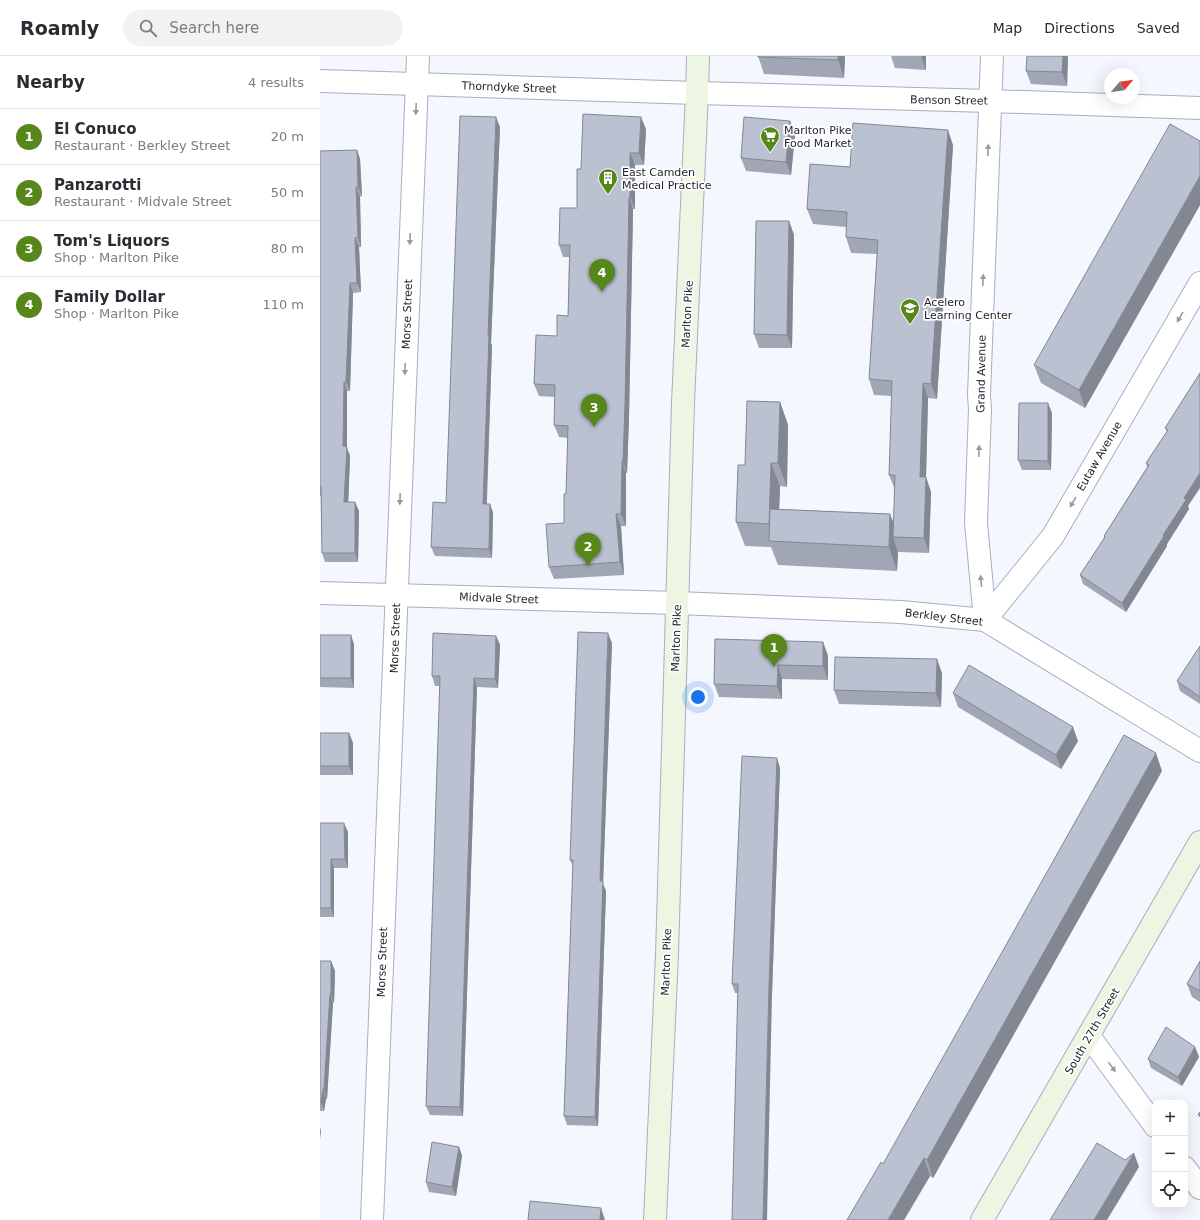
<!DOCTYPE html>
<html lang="en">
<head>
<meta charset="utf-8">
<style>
	body { margin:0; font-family:"DejaVu Sans",sans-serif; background:#f2f2f3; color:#2b2b33 }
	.controls { position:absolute; right:12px; bottom:12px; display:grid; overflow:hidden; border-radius:8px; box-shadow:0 4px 16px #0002 }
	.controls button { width:36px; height:36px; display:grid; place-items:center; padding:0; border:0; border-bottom:1px solid #e1e1e2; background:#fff; color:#2b2b33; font:20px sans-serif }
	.compass { position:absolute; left:784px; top:12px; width:36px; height:36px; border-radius:50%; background:#fff; box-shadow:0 4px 16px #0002; rotate:61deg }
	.you { position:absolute; left:378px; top:641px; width:14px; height:14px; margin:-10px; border:3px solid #fff; border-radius:50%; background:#1a73e8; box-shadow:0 0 0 6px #1a73e833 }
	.badge { display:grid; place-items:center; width:26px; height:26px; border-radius:50%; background:#57871a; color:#fff; font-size:13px; font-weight:700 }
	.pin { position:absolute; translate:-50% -33px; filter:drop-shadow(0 1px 2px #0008) }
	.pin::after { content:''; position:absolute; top:21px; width:14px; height:12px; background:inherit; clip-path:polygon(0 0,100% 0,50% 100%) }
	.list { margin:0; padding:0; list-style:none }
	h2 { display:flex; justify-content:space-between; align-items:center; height:52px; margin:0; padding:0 16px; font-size:17px }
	h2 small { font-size:13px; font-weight:400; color:#7c7c81 }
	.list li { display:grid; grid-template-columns:26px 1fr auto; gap:12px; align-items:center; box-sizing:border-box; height:56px; padding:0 16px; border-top:1px solid #e1e1e2 }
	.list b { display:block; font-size:15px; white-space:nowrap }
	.list p { margin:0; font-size:13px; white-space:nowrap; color:#7c7c81 }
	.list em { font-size:13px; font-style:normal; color:#7c7c81 }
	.icon { flex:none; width:22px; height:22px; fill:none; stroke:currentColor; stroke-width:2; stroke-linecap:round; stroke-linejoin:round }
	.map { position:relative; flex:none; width:880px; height:1164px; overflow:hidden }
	header { display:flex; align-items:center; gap:24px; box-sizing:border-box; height:56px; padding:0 20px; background:#fff; border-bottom:1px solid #e1e1e2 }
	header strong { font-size:19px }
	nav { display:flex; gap:22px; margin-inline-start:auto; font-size:14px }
	.search { width:280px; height:36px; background:#f2f2f3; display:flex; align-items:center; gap:10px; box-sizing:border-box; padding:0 14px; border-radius:22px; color:#7c7c81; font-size:15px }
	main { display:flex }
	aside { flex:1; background:#fff }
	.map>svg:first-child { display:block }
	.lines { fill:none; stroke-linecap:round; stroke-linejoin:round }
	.street-casing { stroke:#a7aebe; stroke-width:24 }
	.secondary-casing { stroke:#a7aebe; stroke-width:24 }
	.street { stroke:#fff; stroke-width:22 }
	.secondary { stroke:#ecf6e2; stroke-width:22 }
	.wall { fill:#a0a6b4 }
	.shaded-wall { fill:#828792 }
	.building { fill:#bac1d1; stroke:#828792 }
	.oneway { fill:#9a9b9e }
	.labels { text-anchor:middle; stroke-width:3.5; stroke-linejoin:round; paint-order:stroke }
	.street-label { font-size:11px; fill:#1f2127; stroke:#fff }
	.poi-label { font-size:11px; fill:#1f2127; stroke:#fff; text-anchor:start }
</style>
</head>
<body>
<header>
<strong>Roamly</strong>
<div class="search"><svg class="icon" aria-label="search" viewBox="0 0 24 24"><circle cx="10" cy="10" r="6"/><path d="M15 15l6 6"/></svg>Search here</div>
<nav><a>Map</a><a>Directions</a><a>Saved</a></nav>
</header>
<main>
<aside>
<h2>Nearby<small>4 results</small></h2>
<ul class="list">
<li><span class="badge">1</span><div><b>El Conuco</b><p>Restaurant · Berkley Street</p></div><em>20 m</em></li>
<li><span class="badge">2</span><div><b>Panzarotti</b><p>Restaurant · Midvale Street</p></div><em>50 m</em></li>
<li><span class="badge">3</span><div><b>Tom's Liquors</b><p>Shop · Marlton Pike</p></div><em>80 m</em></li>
<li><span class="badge">4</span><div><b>Family Dollar</b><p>Shop · Marlton Pike</p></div><em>110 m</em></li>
</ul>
</aside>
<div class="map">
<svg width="880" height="1164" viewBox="0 0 880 1164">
	<rect width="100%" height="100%" fill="#f4f7fe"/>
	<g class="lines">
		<defs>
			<g id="street">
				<polyline points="0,25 377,37 670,45 880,52"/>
				<polyline points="0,537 357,547 581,556 665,564 880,695"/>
				<polyline points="665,564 656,467 660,353 659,339 672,0"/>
				<polyline points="665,564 733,480 880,227"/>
				<polyline points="769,980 835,1070"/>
				<polyline points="865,1112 880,1132"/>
				<polyline points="52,1164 98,0"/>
			</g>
			<g id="secondary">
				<polyline points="335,1164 347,899 363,347 377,37 378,0"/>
				<polyline points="662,1164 880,786"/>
			</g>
		</defs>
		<use href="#street" class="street-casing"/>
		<use href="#secondary" class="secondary-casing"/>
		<use href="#street" class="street"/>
		<use href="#secondary" class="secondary"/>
	</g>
	<g class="wall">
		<polygon points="438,0 525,0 524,22 444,18"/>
		<polygon points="571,0 606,0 606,14 575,12"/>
		<polygon points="707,0 748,0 747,30 711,28 706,15"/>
		<polygon points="470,65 475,79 471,119 426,115 421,102"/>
		<polygon points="180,71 171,287 172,290 167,448 170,448 173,457 172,502 115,500 111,491 126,447"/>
		<polygon points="326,73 324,109 315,109 315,153 313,153 309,361 307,417 306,417 306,470 301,470 304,519 234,523 229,511 244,467 246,438 248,382 239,381 234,369 235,341 219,340 214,328 237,280 248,260 249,201 243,201 239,189 257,152 261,113"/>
		<polygon points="880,85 880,149 765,352 721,327 714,309"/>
		<polygon points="633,89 617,343 608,342 606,421 611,436 609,497 578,496 577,515 458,509 451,491 425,490 416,466 425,409 460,346 468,369 467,431 460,430 459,453 570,458 573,467 575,434 569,419 572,340 554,339 549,323 557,198 531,197 526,181 526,171 493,168 487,153 530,111"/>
		<polygon points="37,94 40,103 42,140 40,141 41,191 39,191 41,236 33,237 30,335 27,335 27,392 30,400 28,446 35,446 39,455 38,506 5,506 2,497 1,440 0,440 0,95"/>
		<polygon points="469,165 474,179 472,292 439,292 434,278"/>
		<polygon points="880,317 868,450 869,453 847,488 847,490 806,556 763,528 760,519 784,482 784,480 827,411 826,407 847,376 845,372"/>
		<polygon points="732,357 731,414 702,414 698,404"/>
		<polygon points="0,579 34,588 34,632 0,631"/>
		<polygon points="176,580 180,589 178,632 157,631 143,1060 110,1059 106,1050 120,630 115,630 112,620"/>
		<polygon points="503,586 508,600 508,624 462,623 462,643 399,641 394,628"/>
		<polygon points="292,587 283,828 286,835 278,1070 247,1069 244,1060 253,810 250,804"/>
		<polygon points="880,590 880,648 860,635 857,625"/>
		<polygon points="622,617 621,651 519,648 514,634"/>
		<polygon points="633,637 758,685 741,713 638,651"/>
		<polygon points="0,677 29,677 33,687 33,719 0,719"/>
		<polygon points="460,712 452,938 415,937 412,928"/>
		<polygon points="842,715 613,1122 610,1120 584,1164 527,1164 563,1108"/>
		<polygon points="0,767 28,776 28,812 14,812 14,861 0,861"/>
		<polygon points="0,905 11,905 15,915 14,947 13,947 7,1043 6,1043 4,1055 0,1055"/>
		<polygon points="880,905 880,946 872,941 867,928"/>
		<polygon points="875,991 879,1001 862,1030 831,1012 828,1003"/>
		<polygon points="139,1091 142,1100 136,1140 109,1136 106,1126"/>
	</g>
	<g class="shaded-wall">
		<polygon points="518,0 525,0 524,22 518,4"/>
		<polygon points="601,0 606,0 606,14"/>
		<polygon points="743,0 748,0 747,30 742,16"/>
		<polygon points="176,61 180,71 171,287 172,290 166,457 163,448 168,280"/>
		<polygon points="321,61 326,73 324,109 319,97"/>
		<polygon points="470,65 475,79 471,119 466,106"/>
		<polygon points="628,74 633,89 617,343 611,328"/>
		<polygon points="37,94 40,103 42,140 38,131"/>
		<polygon points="310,97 315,109 315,153 310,141"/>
		<polygon points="880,120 880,149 765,352 759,334"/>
		<polygon points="36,131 40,141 41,191 38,181"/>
		<polygon points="309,141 313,153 309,361 307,417 303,405"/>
		<polygon points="469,165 474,179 472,292 467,279"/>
		<polygon points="35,182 39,191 41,236 37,227"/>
		<polygon points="30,227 33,237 30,335 26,326"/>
		<polygon points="24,326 27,335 27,392 30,400 28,455 24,446 23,390"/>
		<polygon points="603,327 608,342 606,421 611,436 609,497 604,482 600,421"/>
		<polygon points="460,346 468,369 467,431 458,407"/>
		<polygon points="728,347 732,357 731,414 728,405"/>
		<polygon points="302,405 306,417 306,470 301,458"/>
		<polygon points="451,407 460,430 458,486 456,486 449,468"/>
		<polygon points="880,417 880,432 868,450 869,453 847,488 847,490 806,556 802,547 864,442"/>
		<polygon points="35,446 39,455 38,506 35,497"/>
		<polygon points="170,448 173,457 172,502 169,493"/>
		<polygon points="296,458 301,470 304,519 300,506"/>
		<polygon points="570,458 579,481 573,481 578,496 577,515 569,491"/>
		<polygon points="288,577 292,587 283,828 286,835 278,1070 275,1061 280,825"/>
		<polygon points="31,579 34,588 34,632 31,622"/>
		<polygon points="176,580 180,589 178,632 175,623"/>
		<polygon points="503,586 508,600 508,624 503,610"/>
		<polygon points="617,603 622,617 621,651 616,637"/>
		<polygon points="458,609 462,623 462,643 457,630"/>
		<polygon points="154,622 157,631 143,1060 140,1051"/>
		<polygon points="753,671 758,685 741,713 736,699"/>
		<polygon points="29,677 33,687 33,719 29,710"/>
		<polygon points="836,697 842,715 613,1122 607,1104"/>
		<polygon points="457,702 460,712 452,938 447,1164 443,1164 449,929"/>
		<polygon points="24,767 28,776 28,812 25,803"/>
		<polygon points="11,803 14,812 14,861 11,852"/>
		<polygon points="11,905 15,915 14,947 11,938"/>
		<polygon points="10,938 13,947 7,1043 4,1033"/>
		<polygon points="875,991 879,1001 862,1030 858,1021"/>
		<polygon points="3,1033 6,1043 4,1055 1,1046"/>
		<polygon points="0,1071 1,1075 0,1083"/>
		<polygon points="139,1091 142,1100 136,1140 132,1131"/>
		<polygon points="814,1097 819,1111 787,1164 774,1164"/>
		<polygon points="604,1102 610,1120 584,1164 568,1164"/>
		<polygon points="281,1152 285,1164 280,1164"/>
	</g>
	<g class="building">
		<polygon points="438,0 518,0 518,4 438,1"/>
		<polygon points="707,0 743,0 742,16 706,15"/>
		<polygon points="263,58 321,61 319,97 310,97 310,141 309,141 305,349 303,405 302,405 301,458 296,458 300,506 229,511 226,468 244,467 244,438 246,438 248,370 234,369 235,329 214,328 216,279 237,280 237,259 248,260 250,189 239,189 240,152 257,152 257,113 261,113"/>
		<polygon points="140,60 176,61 168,280 169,280 163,448 170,448 169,493 111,491 113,446 126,447"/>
		<polygon points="424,61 470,65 466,106 421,102"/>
		<polygon points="533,67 628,74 611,328 603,327 600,421 606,421 604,482 573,481 575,419 569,419 572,325 549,323 558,184 526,181 527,156 487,153 490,108 530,111"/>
		<polygon points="850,68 880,85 880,120 759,334 714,309"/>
		<polygon points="37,94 38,131 36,131 38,181 35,182 37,227 30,227 26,326 24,326 23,390 27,391 24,446 35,446 35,497 2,497 1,431 0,431 0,95"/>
		<polygon points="436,165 469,165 467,279 434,278"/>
		<polygon points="880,317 880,417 864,442 866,444 843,479 844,480 802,547 760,519 785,481 784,480 829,409 826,407 848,374 845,372"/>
		<polygon points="427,345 460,346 458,407 451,407 449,468 416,466 418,409 425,409"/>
		<polygon points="699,347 728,347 728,405 698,404"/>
		<polygon points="450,453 570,458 569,491 449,485"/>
		<polygon points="258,576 288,577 280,825 283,825 275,1061 244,1060 253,804 250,804"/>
		<polygon points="113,577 176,580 175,623 154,622 140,1051 106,1050 120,620 112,620"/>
		<rect x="0" y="579" width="31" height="43"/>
		<polygon points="395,583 503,586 503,610 458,609 457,630 394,628"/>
		<polygon points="880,590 880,641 857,625"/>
		<polygon points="515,601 617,603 616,637 514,634"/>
		<polygon points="649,609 753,671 736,699 633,637"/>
		<rect x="0" y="677" width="29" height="33"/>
		<polygon points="804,679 836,697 607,1104 604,1102 568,1164 527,1164 561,1106 563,1108"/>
		<polygon points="422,700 457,702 449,929 443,1164 412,1164 418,928 412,928"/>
		<polygon points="0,767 24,767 25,803 11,803 11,852 0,852"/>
		<polygon points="0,905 11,905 11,938 10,938 4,1033 3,1033 1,1046 0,1046"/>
		<polygon points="880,905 880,935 867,928"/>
		<polygon points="846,971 875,991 858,1021 828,1003"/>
		<polygon points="880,1056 880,1061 878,1058"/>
		<polygon points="112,1086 139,1091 132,1131 106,1126"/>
		<polygon points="777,1087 805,1104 814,1097 774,1164 730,1164"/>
		<polygon points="210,1145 281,1152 280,1164 208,1164"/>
	</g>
	<defs><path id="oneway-solid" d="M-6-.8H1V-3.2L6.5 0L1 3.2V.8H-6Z"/></defs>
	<g class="oneway">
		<use href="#oneway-solid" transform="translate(96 53) rotate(92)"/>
		<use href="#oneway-solid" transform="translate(668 94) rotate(-88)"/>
		<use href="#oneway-solid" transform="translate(90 183) rotate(92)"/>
		<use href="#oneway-solid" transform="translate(663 224) rotate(-88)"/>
		<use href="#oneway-solid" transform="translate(860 261) rotate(120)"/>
		<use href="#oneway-solid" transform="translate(85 313) rotate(92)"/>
		<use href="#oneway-solid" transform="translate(659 395) rotate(-88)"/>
		<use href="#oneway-solid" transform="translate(80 443) rotate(92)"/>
		<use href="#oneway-solid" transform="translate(753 446) rotate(120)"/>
		<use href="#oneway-solid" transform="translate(661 525) rotate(-95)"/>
		<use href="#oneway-solid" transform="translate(792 1011) rotate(54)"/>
	</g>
	<defs>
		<symbol id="supermarket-pin" viewBox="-11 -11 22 30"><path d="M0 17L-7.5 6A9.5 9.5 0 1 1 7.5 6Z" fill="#57871a" stroke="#fff"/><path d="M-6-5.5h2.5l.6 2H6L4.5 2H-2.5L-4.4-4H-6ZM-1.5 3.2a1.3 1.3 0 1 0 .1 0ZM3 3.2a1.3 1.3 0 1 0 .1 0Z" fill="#fff"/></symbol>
		<symbol id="building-pin" viewBox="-11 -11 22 30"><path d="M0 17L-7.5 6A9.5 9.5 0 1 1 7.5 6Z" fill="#57871a" stroke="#fff"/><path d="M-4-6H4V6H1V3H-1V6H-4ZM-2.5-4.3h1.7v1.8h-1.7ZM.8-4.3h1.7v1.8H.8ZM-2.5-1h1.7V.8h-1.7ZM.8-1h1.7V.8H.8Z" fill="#fff"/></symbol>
		<symbol id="school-pin" viewBox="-11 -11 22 30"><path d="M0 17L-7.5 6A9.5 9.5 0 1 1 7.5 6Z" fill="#57871a" stroke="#fff"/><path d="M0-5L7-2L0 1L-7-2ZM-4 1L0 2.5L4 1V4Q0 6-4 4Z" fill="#fff"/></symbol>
	</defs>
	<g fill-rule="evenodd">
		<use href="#supermarket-pin" x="439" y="69" width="22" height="30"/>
		<use href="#building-pin" x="277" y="111" width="22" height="30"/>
		<use href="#school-pin" x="579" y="241" width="22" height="30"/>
	</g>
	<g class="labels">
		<g class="street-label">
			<text transform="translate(189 31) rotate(2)" y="4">Thorndyke Street</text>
			<text transform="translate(629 44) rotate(1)" y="4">Benson Street</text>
			<text transform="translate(87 258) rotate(-88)" y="4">Morse Street</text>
			<text transform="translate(367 258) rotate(-87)" y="4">Marlton Pike</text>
			<text transform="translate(661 318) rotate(-89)" y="4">Grand Avenue</text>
			<text transform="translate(779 400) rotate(-60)" y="4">Eutaw Avenue</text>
			<text transform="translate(179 542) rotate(2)" y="4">Midvale Street</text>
			<text transform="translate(624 561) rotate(7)" y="4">Berkley Street</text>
			<text transform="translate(75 582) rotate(-88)" y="4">Morse Street</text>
			<text transform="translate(356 582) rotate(-88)" y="4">Marlton Pike</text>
			<text transform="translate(62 906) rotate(-88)" y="4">Morse Street</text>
			<text transform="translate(346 906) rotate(-88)" y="4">Marlton Pike</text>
			<text transform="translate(772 975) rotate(-60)" y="4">South 27th Street</text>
		</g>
		<g class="poi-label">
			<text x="464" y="78">Marlton Pike<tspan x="464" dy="13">Food Market</tspan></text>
			<text x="302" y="120">East Camden<tspan x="302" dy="13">Medical Practice</tspan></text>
			<text x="604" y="250">Acelero<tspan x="604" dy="13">Learning Center</tspan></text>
		</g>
	</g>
</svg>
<div class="controls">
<button>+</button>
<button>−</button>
<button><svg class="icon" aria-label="locate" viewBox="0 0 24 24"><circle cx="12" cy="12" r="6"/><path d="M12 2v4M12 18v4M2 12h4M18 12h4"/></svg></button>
</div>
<svg class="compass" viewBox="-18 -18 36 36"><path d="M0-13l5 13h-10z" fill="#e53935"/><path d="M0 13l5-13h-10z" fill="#7c7c81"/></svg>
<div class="you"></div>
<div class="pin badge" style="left:454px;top:611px">1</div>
<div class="pin badge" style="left:268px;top:510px">2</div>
<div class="pin badge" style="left:274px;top:371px">3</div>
<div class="pin badge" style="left:282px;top:236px">4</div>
</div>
</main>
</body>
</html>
